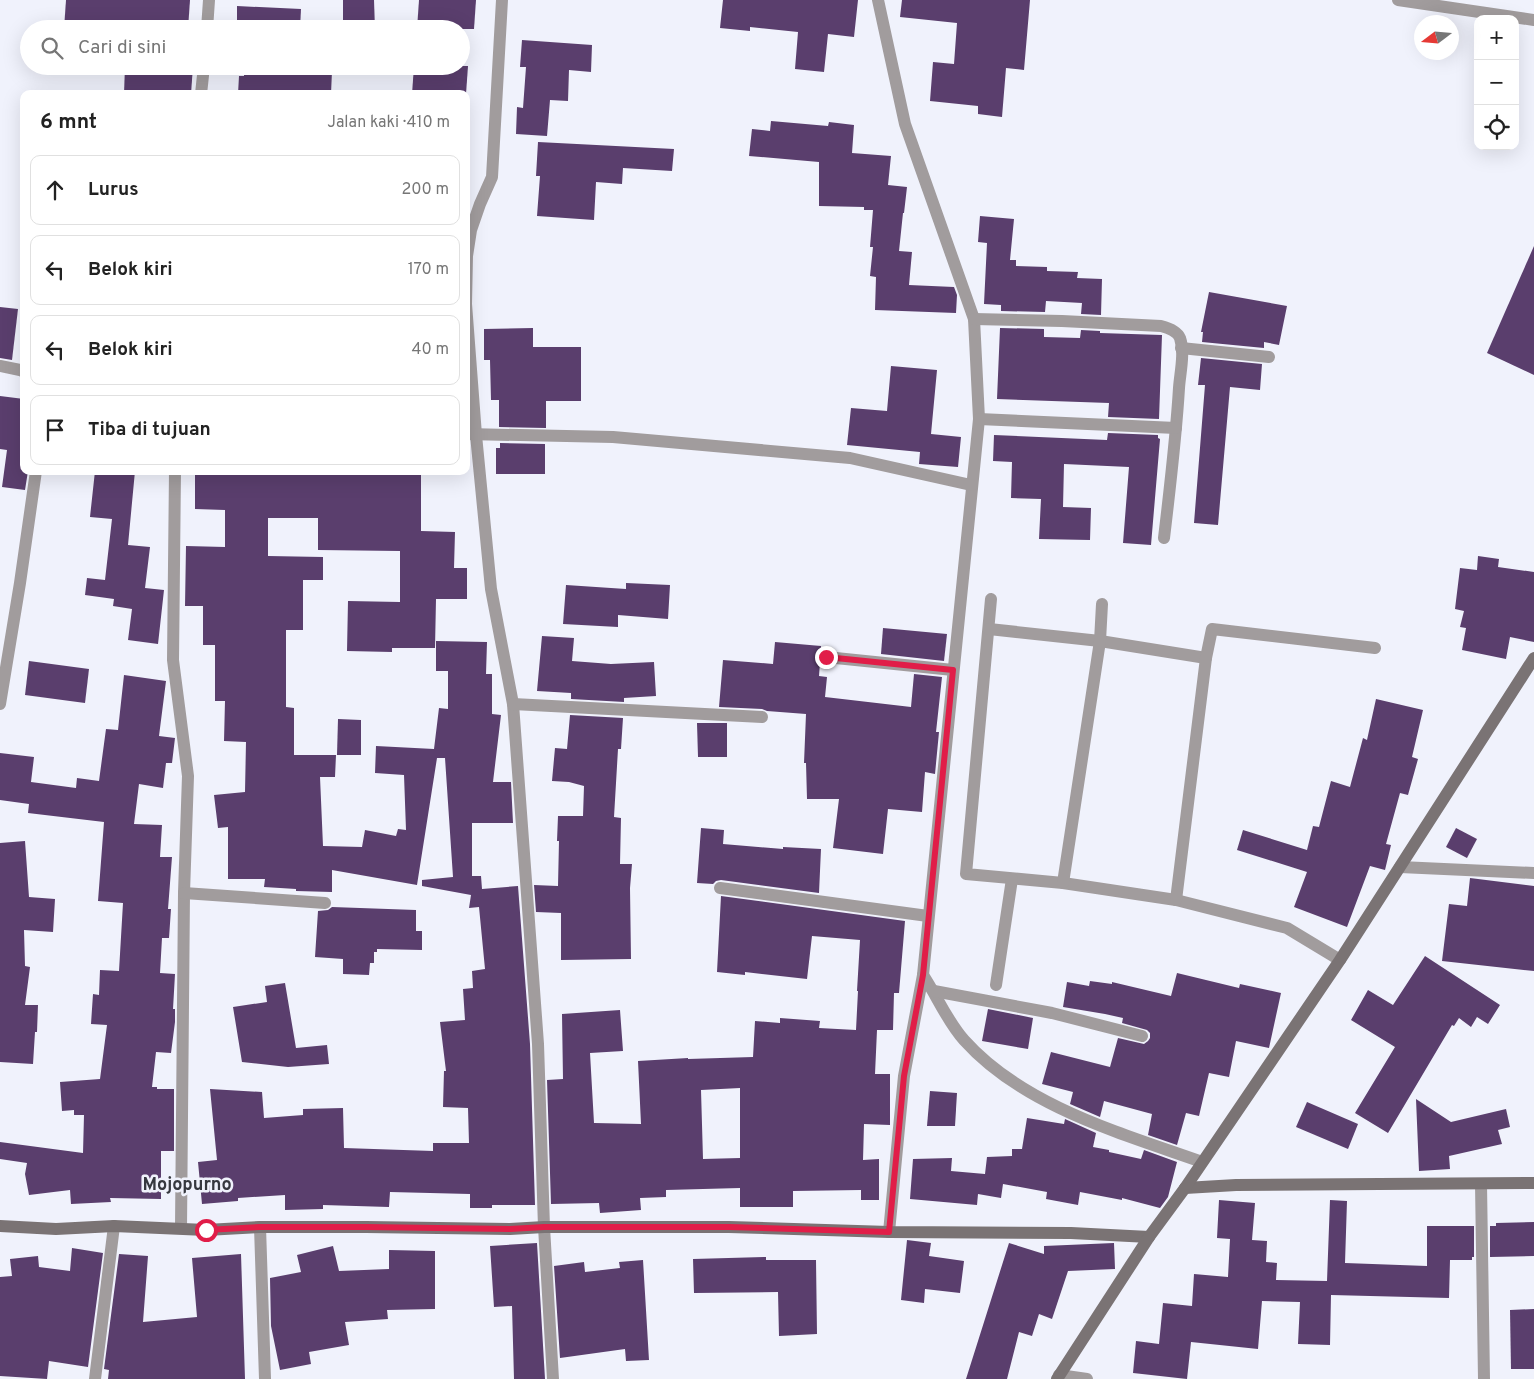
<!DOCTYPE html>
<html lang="id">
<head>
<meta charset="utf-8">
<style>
	body { margin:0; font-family:Overpass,sans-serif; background:#f6f6f6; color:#222 }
	.controls { position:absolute; right:15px; top:15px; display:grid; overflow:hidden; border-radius:10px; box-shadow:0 5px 20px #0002 }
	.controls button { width:45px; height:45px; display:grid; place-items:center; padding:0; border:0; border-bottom:1px solid #e0e0e0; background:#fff; color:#222; font:25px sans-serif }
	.compass { position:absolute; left:1414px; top:15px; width:45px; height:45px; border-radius:50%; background:#fff; box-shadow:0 5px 20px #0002; rotate:254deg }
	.stop { position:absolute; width:15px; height:15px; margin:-11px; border:4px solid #e11d48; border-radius:50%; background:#fff }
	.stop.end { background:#e11d48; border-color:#fff; box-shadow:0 1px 5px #0008 }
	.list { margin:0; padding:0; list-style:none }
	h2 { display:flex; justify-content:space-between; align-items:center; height:65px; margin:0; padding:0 20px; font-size:21px }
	h2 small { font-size:16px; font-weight:400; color:#767676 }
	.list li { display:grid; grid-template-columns:32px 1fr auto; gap:15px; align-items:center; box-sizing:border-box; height:70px; margin:0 10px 10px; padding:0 10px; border:1px solid #e0e0e0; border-radius:10px }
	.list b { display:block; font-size:19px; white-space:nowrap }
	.list em { font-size:16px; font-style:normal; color:#767676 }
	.icon { flex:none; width:28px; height:28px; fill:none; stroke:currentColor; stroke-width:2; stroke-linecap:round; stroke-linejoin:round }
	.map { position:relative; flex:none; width:1534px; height:1379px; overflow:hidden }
	.search { position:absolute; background:#fff; box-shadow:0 5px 20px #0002; left:20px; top:20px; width:450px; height:55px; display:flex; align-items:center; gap:12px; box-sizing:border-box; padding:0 18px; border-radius:28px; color:#767676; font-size:19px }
	.panel { position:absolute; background:#fff; box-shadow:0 5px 20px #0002; left:20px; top:90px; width:450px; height:385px; border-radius:10px }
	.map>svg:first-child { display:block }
	.building { fill:#5a3e6d; fill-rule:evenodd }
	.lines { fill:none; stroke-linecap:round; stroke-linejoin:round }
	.lane { stroke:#a19c9d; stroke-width:12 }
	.street { stroke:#a19c9d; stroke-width:12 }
	.secondary { stroke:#7a7374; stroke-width:12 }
	.route { stroke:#e11d48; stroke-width:6 }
	.labels { text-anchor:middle; stroke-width:5; stroke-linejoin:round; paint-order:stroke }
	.quarter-label { font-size:18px; font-weight:bold; fill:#36383f; stroke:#f0f2fc }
</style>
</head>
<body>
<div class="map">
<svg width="1534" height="1379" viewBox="0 0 1534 1379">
	<rect width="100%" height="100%" fill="#f0f2fc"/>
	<g class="building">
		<polygon points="66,0 190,0 188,29 64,29"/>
		<polygon points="343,0 374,0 375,29 343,29"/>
		<polygon points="419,0 476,0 474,29 417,29"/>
		<polygon points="723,0 858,0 854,37 828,34 824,72 795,69 798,32 750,27 750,31 720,28"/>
		<polygon points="902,0 1030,0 1024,70 1006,68 1002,117 978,114 978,106 930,101 933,62 954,64 957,23 900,17"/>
		<polygon points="237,6 301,9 300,29 237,29"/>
		<polygon points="522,40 592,45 591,72 569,70 568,101 550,100 547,136 516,134 517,107 523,108 526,67 520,67"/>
		<polygon points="125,66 193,66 191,94 124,94"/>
		<polygon points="244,66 296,66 296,69 332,71 331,94 238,94 239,76 244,76"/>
		<polygon points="414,66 468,66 466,94 412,94"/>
		<polygon points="771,121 828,126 829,122 854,125 852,153 891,156 888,185 907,187 904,213 903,213 899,251 912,252 909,285 954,287 957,295 956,313 875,310 876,277 870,276 873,247 870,247 873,210 864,210 864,207 819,206 819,162 749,156 752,129 770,131"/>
		<polygon points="538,142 674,149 672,171 623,168 622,184 596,182 594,220 537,216 540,176 536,176"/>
		<polygon points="980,216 1014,219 1010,260 1016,260 1016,266 1047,267 1047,271 1078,272 1077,278 1102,279 1101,315 1081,314 1082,303 1046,301 1045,312 1001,311 1001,305 984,304 987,243 978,242"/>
		<polygon points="1534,246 1534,375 1487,353"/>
		<polygon points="1209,292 1287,306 1279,345 1264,342 1264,348 1202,342 1203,332 1201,332"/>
		<polygon points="0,307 18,309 12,360 0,358"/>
		<polygon points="533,328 533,347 581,347 581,401 546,401 546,428 499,427 499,400 491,400 490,360 484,360 484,329"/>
		<polygon points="1000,328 1044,329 1044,337 1080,338 1081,330 1100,331 1100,333 1162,335 1159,419 1108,417 1109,403 997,399"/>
		<polygon points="1201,358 1262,364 1260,390 1230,387 1218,525 1194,523 1205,385 1198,385"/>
		<polygon points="891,366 937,370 931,434 961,437 958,467 919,464 920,452 847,445 851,408 887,411"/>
		<polygon points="0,396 24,399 24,471 28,471 25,490 2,487 7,450 0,449"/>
		<polygon points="1108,433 1158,435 1158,438 1160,439 1151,545 1123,543 1129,467 1064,464 1063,507 1091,508 1090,540 1039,539 1041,499 1011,498 1012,462 993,461 994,435 1107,440"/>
		<polygon points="500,443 545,444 545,474 496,474 496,448 500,448"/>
		<polygon points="95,471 135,471 128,545 150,547 145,588 164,590 158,644 128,640 132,609 113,606 114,599 85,595 87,578 105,580 112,519 90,517"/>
		<polygon points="195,471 421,471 421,531 455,532 454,568 467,568 467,599 436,599 435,648 392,648 392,652 347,651 348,601 400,602 400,551 318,550 318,518 268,518 268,556 323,557 323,580 303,580 303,630 286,630 286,707 294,708 294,755 336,755 335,777 320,777 323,846 362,847 365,830 396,836 398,829 406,830 404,775 375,773 376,746 434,749 439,708 448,709 448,671 436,671 436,641 487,642 486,674 492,674 492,714 501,715 493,782 511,782 513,823 472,823 472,876 481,876 482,889 518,886 530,1044 535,1205 492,1205 492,1208 470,1208 470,1194 390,1192 389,1207 323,1205 323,1209 285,1210 285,1195 238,1198 238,1201 202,1204 198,1162 217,1160 210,1089 262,1092 264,1118 303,1115 303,1109 343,1108 344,1148 433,1151 433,1143 469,1143 468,1108 443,1107 444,1071 446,1071 440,1022 465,1020 463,989 473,988 472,971 485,969 479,907 469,908 471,895 422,886 422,880 453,877 445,758 437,758 417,885 332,870 332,892 296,891 296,889 264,887 265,879 228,879 228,827 218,828 214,795 245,792 246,742 224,741 225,701 215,701 215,645 203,645 203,606 185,606 186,546 225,547 225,510 195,509"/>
		<polygon points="1478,556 1499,559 1498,567 1534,572 1534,642 1510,637 1506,659 1462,650 1466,628 1460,627 1464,611 1455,609 1460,568 1477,570"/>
		<polygon points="626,583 670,585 668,619 618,615 618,627 563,624 566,585 626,589"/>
		<polygon points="883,628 947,634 944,661 881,654"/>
		<polygon points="542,636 574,638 572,661 611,664 654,662 656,696 624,698 624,702 571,699 571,693 537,691"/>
		<polygon points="775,642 821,646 821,651 818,657 820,662 819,676 827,677 825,697 911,707 914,674 942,677 936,732 939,732 935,774 925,772 922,812 888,809 883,854 833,848 839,799 807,799 806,763 804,763 806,714 767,711 762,709 719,707 723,660 773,664"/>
		<polygon points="29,661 89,669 85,703 25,695"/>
		<polygon points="124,675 166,681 159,736 175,738 172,763 166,763 163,788 139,784 134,824 162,825 160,857 172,857 168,909 171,909 169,938 162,938 160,973 175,974 173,1009 175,1009 175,1022 171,1053 156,1052 152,1087 157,1087 157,1089 174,1089 174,1151 161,1151 161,1199 110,1198 111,1202 71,1204 70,1190 29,1195 25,1174 27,1163 0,1159 0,1142 83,1153 84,1115 74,1115 74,1110 62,1111 60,1082 100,1079 107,1025 91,1024 93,994 99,995 100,970 119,971 123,903 98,901 104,822 28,813 29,804 0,800 0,753 34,757 31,782 76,788 77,778 99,781 106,729 118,730"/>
		<polygon points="1376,699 1423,710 1412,757 1418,759 1408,795 1400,793 1386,844 1391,845 1385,870 1370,866 1347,927 1294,907 1307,872 1237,850 1243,830 1307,850 1313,826 1319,827 1331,781 1350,787 1363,738 1367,740"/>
		<polygon points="570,715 623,718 621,749 618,749 614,817 621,818 620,864 632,864 630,888 631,959 561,960 561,913 536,912 534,885 558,886 559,841 557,841 558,816 583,816 584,786 569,782 552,781 555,748 567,749"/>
		<polygon points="338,719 361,720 361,755 337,755"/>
		<polygon points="697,723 727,723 727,757 698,757"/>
		<polygon points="701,828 724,830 723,844 783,849 783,847 821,849 819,893 721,880 716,881 713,884 697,883"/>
		<polygon points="1456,828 1477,839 1467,858 1446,847"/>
		<polygon points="25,841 29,897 55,899 53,932 24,930 25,966 30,967 25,1005 38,1005 37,1032 35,1032 33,1064 0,1062 0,843"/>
		<polygon points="1470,878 1534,886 1534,971 1442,961 1449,904 1467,906"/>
		<path d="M721,896L905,921L899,993H894L893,1030H877L875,1074H890V1125L864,1124L863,1160L879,1159V1200H861V1190L793,1191V1207H740V1188L666,1190V1197L640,1198L641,1210L600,1213L599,1203L551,1204L547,1080L563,1079L562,1014L620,1010L623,1051L590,1053L594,1123L641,1124L638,1061L688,1058V1059L753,1057L755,1021L780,1023V1018L820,1021L819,1028L856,1030L858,991H857L860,940L812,936L807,979L745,972V975L717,972ZM740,1088V1158L703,1159L701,1090Z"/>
		<polygon points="332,907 416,910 416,931 422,931 422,950 377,949 377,952 374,952 374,963 370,963 369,975 343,974 343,959 315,957 318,911 328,910"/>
		<polygon points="1425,956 1500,1005 1488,1024 1477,1017 1471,1027 1459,1018 1454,1026 1452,1025 1388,1133 1355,1113 1395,1047 1351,1020 1368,990 1393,1005"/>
		<polygon points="1177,973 1239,988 1240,984 1281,993 1269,1048 1236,1041 1229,1077 1209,1073 1199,1116 1186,1113 1177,1145 1148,1135 1152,1114 1104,1101 1100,1117 1070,1104 1073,1092 1042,1084 1051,1052 1110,1067 1118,1038 1144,1044 1148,1041 1150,1038 1150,1033 1147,1030 1122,1023 1123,1018 1105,1014 1063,1007 1067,982 1089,986 1090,981 1112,984 1112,982 1171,996"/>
		<polygon points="285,983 296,1048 327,1045 329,1064 288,1067 242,1062 233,1007 267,1002 265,986"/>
		<polygon points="988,1009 1033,1018 1028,1049 982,1041"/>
		<polygon points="930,1091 957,1093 955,1126 927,1126"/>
		<polygon points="1416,1099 1451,1122 1506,1109 1510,1127 1498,1130 1502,1144 1449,1156 1450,1169 1419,1171"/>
		<polygon points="1307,1102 1358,1124 1348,1149 1296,1127"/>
		<polygon points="1027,1118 1064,1124 1065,1119 1096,1133 1093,1147 1109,1150 1109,1152 1141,1159 1144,1150 1177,1162 1168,1197 1160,1208 1122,1198 1122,1200 1080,1192 1078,1205 1046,1199 1047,1192 1003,1184 1001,1198 978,1194 977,1205 910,1199 913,1159 952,1158 951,1171 985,1174 987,1157 1012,1156 1012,1149 1022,1149"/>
		<polygon points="1219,1200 1255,1203 1252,1240 1267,1241 1266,1262 1277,1263 1276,1280 1327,1281 1330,1200 1347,1201 1345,1263 1427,1266 1427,1226 1474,1226 1474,1257 1472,1257 1472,1260 1450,1260 1449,1298 1331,1295 1330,1345 1298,1344 1300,1302 1262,1301 1258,1349 1191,1342 1187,1379 1133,1373 1136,1341 1159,1344 1163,1303 1192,1306 1194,1274 1228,1277 1230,1239 1217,1238"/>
		<polygon points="1534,1222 1534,1256 1490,1257 1490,1226 1496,1226 1496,1223"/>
		<polygon points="907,1240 931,1243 929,1256 964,1261 960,1293 925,1289 924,1303 901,1300"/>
		<polygon points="537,1243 545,1379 514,1379 512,1306 494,1307 490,1246"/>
		<polygon points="1009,1243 1044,1254 1044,1246 1114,1243 1115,1269 1068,1271 1052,1319 1039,1314 1032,1336 1019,1332 1007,1379 966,1379"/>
		<polygon points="333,1246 339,1271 389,1269 389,1250 435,1251 435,1309 387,1310 388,1319 345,1322 349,1345 309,1352 311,1364 280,1370 271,1326 270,1278 301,1272 297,1255"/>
		<polygon points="72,1248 103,1253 88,1367 49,1361 47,1379 0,1376 0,1277 12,1276 10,1259 38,1256 39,1267 70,1271"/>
		<polygon points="119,1254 148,1256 143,1322 197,1317 192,1258 241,1254 245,1379 108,1379 109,1370 104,1369"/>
		<polygon points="766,1257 766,1260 816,1260 817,1334 779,1336 778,1292 694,1293 693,1259"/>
		<polygon points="643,1260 649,1360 626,1361 625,1349 560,1358 554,1266 584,1262 585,1272 620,1268 619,1262"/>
		<polygon points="1534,1309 1534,1369 1511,1369 1510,1310"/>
	</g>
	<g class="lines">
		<polyline class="lane" points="1059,1375 1087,1379"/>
		<g class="street">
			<polyline points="502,0 492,177 480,204 471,230 467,256 466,304 476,435 491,589 513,704 538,1044 544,1227 553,1379"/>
			<polyline points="878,0 905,124 974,319 979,419 923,975 904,1076 889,1232"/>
			<polyline points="1398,0 1534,20"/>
			<polyline points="207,29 209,0"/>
			<polyline points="201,94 204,66"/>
			<path d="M974,319L1062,321L1161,326C1169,328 1177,331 1180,338C1185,353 1180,373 1179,388C1176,438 1170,488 1164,538"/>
			<polyline points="1181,348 1269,357"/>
			<polyline points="0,366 20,370 24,372"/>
			<polyline points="979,419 1176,428"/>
			<polyline points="466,434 613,437 850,458 971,485"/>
			<polyline points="175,471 173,660 188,776 184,893 181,1228"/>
			<polyline points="991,599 966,874 1063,883 1176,900 1287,928 1340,960"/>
			<polyline points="989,629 1100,641 1206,658"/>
			<polyline points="826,657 953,670"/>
			<polyline points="0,704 20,583 36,471"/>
			<polyline points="513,704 762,717"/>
			<polyline points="1400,867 1534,873"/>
			<polyline points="1063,883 1100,641 1102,604"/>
			<polyline points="720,888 928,916"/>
			<polyline points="184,893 325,903"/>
			<polyline points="1176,900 1206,658 1212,629 1375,648"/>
			<path d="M923,975C937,996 947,1021 964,1040C1023,1106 1120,1133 1202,1162"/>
			<polyline points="996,985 1012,879"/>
			<polyline points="934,991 1052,1013 1142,1036"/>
			<polyline points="1481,1184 1484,1379"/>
			<polyline points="260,1227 265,1379"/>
			<polyline points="95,1379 114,1226"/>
		</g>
		<g class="secondary">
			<polyline points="1185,1188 1236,1185 1534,1183"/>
			<polyline points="0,1226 56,1229 114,1226 206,1230 260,1227 366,1227 510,1229 544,1227 729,1227 889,1232 1071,1233 1149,1237"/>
			<polyline points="1057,1379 1149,1237 1185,1188 1340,960 1534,658"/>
		</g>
	</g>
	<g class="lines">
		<polyline class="route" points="206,1230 260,1227 366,1227 510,1229 544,1227 729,1227 889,1232 904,1076 923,975 953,670 826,657"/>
	</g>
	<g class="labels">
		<g class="quarter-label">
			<text x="187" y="1190">Mojopurno</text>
		</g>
	</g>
</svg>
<div class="controls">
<button>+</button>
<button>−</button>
<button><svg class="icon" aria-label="locate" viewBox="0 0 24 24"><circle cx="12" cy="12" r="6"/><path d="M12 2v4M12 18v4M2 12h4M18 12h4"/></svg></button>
</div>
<svg class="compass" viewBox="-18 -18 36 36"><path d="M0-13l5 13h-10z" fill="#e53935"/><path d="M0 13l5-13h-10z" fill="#767676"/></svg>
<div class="stop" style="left:206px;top:1230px"></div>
<div class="stop end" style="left:826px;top:657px"></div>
<div class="search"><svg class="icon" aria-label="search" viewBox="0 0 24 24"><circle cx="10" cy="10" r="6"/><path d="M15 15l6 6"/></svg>Cari di sini</div>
<section class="panel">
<h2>6 mnt<small>Jalan kaki · 410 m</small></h2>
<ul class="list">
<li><svg class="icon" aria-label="ahead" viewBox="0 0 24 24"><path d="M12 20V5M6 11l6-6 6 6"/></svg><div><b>Lurus</b></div><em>200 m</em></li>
<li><svg class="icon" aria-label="left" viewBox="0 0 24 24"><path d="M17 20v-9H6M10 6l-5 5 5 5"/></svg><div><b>Belok kiri</b></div><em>170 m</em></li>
<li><svg class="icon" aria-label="left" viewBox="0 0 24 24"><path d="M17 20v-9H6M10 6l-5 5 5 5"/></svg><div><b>Belok kiri</b></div><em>40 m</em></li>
<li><svg class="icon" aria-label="arrive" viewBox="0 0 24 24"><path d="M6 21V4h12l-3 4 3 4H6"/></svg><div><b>Tiba di tujuan</b></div></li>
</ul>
</section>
</div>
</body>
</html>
